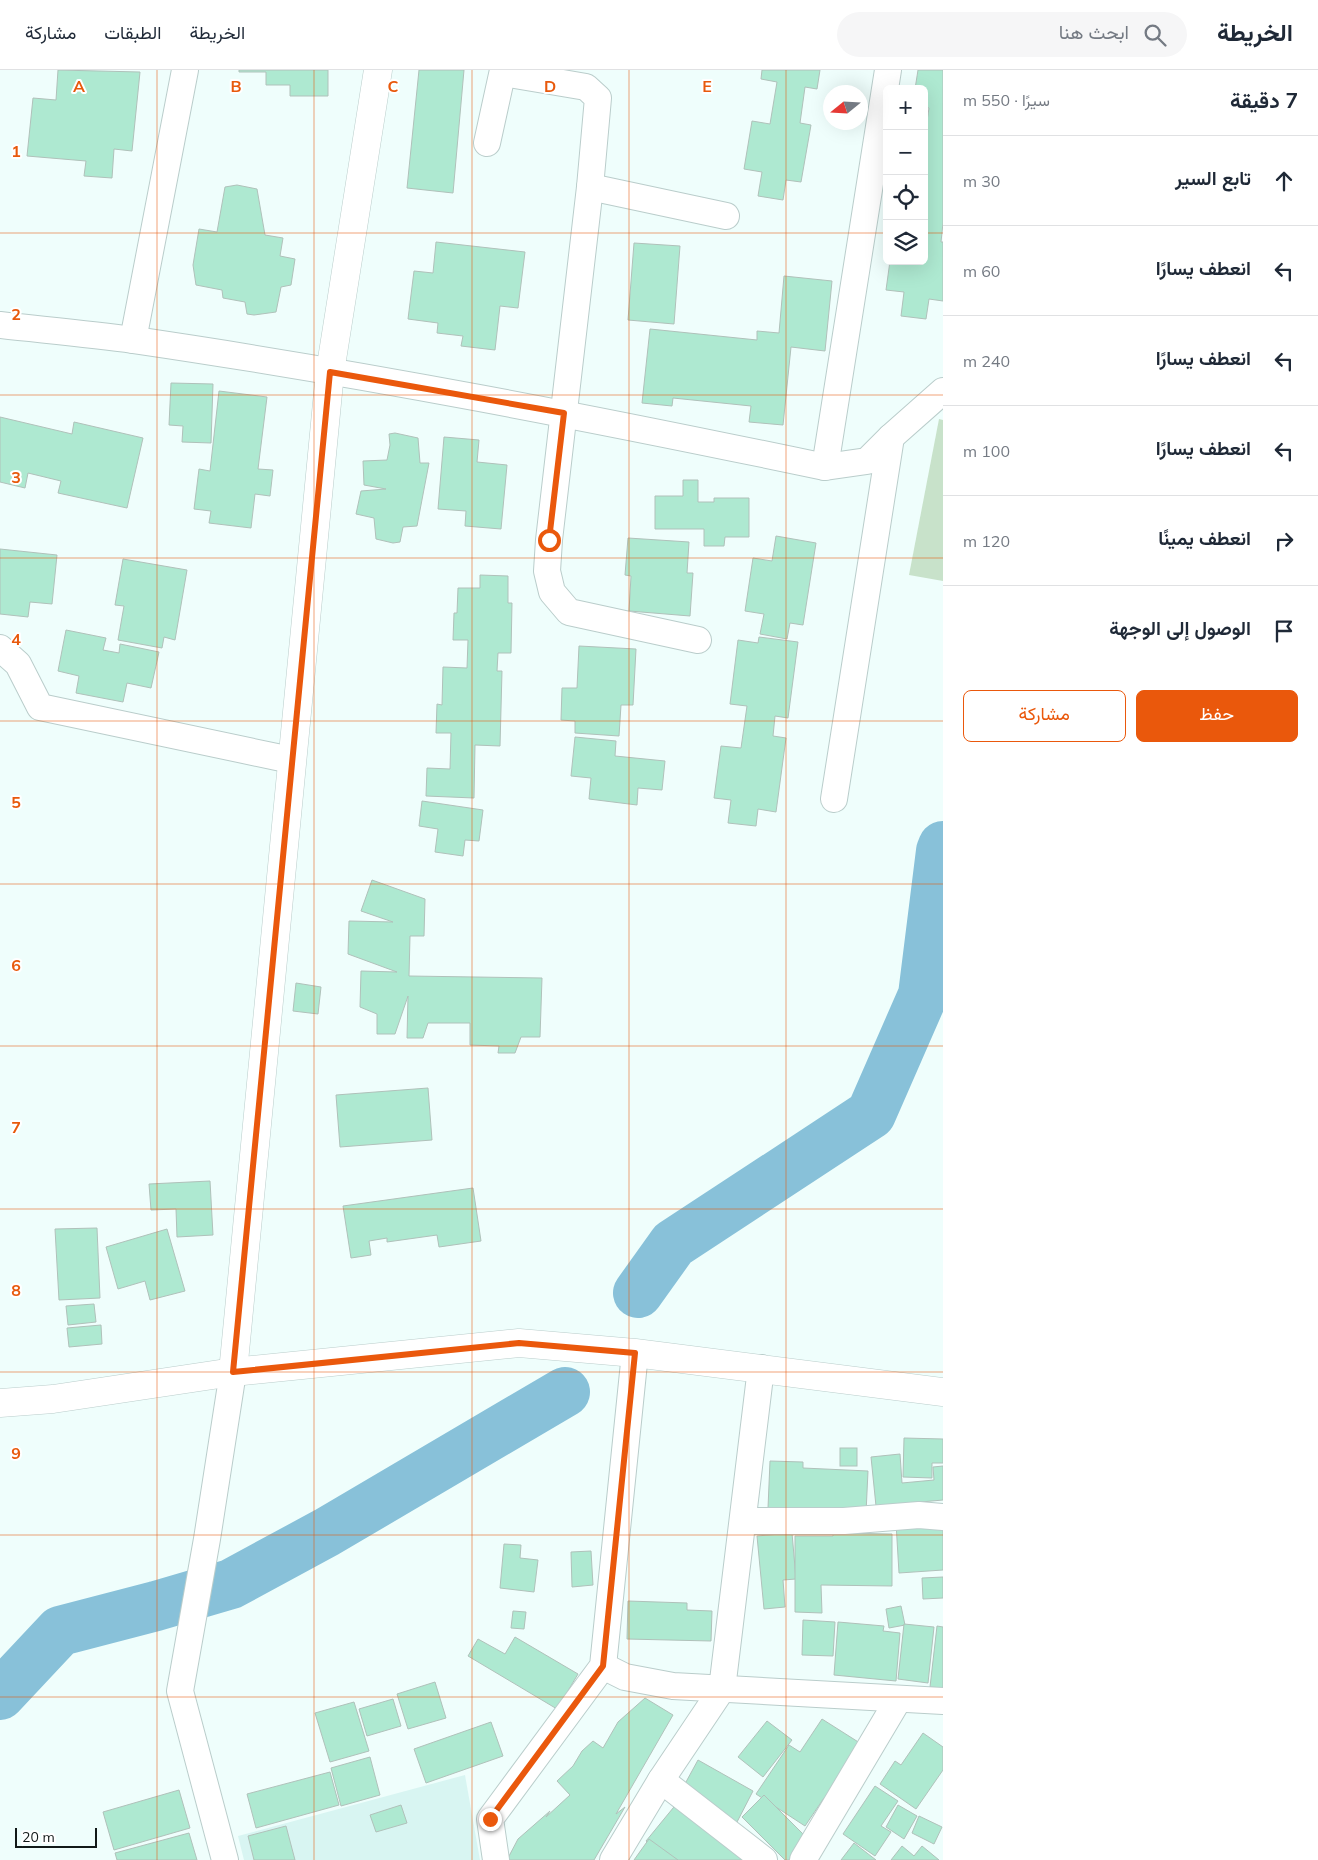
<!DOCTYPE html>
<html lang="ar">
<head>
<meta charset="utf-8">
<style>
	body { margin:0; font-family:Mulish,Vazirmatn,sans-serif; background:#f6f6f7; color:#1f2937; direction:rtl }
	.controls { position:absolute; right:15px; top:15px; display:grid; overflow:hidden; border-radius:8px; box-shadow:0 5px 20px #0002 }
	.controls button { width:45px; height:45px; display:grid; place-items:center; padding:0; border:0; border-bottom:1px solid #e0e1e3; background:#fff; color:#1f2937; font:25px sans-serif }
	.compass { position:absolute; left:823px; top:15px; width:45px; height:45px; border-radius:50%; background:#fff; box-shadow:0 5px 20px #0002; rotate:252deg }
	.scale { position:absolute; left:15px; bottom:12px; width:82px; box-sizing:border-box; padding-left:5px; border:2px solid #121918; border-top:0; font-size:14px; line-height:18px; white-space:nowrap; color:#121918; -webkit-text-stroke:4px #fff; paint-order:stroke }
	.stop { position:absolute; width:15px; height:15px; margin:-11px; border:4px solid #ea580c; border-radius:50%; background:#fff }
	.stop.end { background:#ea580c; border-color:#fff; box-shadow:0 1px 5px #0008 }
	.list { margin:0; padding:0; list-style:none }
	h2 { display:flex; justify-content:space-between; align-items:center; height:65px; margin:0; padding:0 20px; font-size:21px }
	h2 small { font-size:16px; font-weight:400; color:#747a83 }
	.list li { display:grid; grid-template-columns:32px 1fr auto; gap:15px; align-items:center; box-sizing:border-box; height:90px; padding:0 20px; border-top:1px solid #e0e1e3 }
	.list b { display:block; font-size:19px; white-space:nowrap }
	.list em { font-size:16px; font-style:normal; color:#747a83 }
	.actions { display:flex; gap:10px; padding:15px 20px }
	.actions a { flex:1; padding:11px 0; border:1px solid #ea580c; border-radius:8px; text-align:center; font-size:18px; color:#ea580c }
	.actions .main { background:#ea580c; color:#fff }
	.icon { flex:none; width:28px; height:28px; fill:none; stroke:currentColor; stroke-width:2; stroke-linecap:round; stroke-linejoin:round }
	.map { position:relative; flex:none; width:943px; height:1790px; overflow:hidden; direction:ltr }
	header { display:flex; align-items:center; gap:30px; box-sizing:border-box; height:70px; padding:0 25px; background:#fff; border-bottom:1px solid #e0e1e3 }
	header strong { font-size:24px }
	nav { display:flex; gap:28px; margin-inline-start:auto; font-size:18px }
	.search { width:350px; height:45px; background:#f6f6f7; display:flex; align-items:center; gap:12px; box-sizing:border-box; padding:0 18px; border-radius:28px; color:#747a83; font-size:19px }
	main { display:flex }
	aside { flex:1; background:#fff }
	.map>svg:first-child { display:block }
	.built { fill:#d8f5f2 }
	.green { fill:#c8e2ca }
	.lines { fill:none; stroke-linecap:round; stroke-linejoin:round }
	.river { stroke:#88c1d9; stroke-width:50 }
	.building { fill:#aee9d1; stroke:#b0c1ba }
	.street-casing { stroke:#bacdcb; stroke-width:28 }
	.secondary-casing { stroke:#bacdcb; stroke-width:29 }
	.street { stroke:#fff; stroke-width:26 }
	.secondary { stroke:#fff; stroke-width:28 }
	.route { stroke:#ea580c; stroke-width:6 }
	.grid { fill:none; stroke:#e8590c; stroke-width:1; stroke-opacity:0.55 }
	.grid-label { font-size:16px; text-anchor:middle; font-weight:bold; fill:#e8590c; stroke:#fff; stroke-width:4; stroke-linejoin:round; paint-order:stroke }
</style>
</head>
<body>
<header>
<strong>الخريطة</strong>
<div class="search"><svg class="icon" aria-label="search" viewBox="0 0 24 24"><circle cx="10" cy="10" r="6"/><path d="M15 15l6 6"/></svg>ابحث هنا</div>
<nav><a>الخريطة</a><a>الطبقات</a><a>مشاركة</a></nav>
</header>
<main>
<aside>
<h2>7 دقيقة<small>سيرًا · 550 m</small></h2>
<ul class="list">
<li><svg class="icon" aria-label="ahead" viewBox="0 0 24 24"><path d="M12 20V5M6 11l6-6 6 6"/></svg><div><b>تابع السير</b></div><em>30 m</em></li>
<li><svg class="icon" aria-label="left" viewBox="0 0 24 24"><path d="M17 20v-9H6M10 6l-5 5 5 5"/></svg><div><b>انعطف يسارًا</b></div><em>60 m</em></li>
<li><svg class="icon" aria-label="left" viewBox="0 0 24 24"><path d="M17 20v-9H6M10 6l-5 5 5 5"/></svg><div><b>انعطف يسارًا</b></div><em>240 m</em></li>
<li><svg class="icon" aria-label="left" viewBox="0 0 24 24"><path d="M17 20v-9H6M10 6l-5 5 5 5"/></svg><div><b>انعطف يسارًا</b></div><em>100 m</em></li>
<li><svg class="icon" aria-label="right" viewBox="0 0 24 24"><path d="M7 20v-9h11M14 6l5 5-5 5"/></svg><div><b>انعطف يمينًا</b></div><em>120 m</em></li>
<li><svg class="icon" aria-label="arrive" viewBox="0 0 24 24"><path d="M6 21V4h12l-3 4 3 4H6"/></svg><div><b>الوصول إلى الوجهة</b></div></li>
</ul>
<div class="actions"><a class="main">حفظ</a><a>مشاركة</a></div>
</aside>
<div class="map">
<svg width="943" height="1790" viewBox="0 0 943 1790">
	<rect width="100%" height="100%" fill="#effefc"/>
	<polygon class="built" points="465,1705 480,1790 244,1790 238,1766"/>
	<polygon class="green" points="939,349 943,350 943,511 909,505"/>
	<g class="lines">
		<g class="river">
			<polyline points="638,1223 673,1174 871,1044 923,925 941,781 943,776"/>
			<polyline points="0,1625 60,1561 156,1536 231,1514 327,1462 565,1322"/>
		</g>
	</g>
	<g class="building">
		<polygon points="58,0 140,2 132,81 114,79 112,108 84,106 86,91 27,86 33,28 56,30"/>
		<polygon points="239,0 328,0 328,26 290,26 290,15 266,15 266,2 239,2"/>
		<polygon points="419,0 464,0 453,123 407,118"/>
		<polygon points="762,0 820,0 817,19 805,17 800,53 811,55 801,112 786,110 783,130 758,126 762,102 744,99 752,51 770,54 777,12 761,9"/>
		<polygon points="918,0 943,0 943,153 941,172 943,172 943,231 929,229 926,249 901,246 904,222 886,220 890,191 924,191 924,70 929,38 924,37 924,19 915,19"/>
		<polygon points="237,115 257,119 265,165 283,168 280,186 295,189 291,215 281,217 276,242 254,245 247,244 245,232 223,228 222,220 196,215 193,195 199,159 217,162 225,117"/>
		<polygon points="436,172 525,182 518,238 500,236 495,280 461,276 463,266 437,263 438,253 408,249 414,201 433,203"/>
		<polygon points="634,173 680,176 674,254 628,250"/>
		<polygon points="784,206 832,211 825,281 791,277 783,355 749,352 751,336 673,328 672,336 642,333 650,259 757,270 757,261 779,263"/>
		<polygon points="171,313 213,314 211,373 182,372 183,356 169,355"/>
		<polygon points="219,321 267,327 258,399 273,400 270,426 255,424 251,458 209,453 211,441 194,439 199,399 210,401"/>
		<polygon points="0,347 72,364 74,352 143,368 127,438 58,423 61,411 28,403 25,418 0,412"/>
		<polygon points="395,363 418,368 420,393 429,393 417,456 403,457 400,472 393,473 376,469 374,448 356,444 361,421 386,419 364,415 363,391 387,390 390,375 389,364"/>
		<polygon points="444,367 479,370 477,392 507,395 501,459 465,456 466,441 438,439"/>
		<polygon points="683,410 698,410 698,432 714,432 714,428 749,428 749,467 725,467 724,476 704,476 704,459 655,459 655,426 683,426"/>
		<polygon points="776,466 816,473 803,555 790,553 787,569 760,564 764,544 745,541 753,488 772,491"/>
		<polygon points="628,468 689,472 687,503 693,503 690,546 629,541 631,506 625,505"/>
		<polygon points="0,479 57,485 52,534 30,532 28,547 0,544"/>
		<polygon points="123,489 187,500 175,570 164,567 162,578 118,570 124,536 115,535"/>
		<polygon points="480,505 508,506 508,533 512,533 511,583 498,583 497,601 502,601 500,676 475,675 474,728 426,726 427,698 450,699 451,663 436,663 437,634 442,635 443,597 467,598 468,570 453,570 454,543 457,543 458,518 480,518"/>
		<polygon points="66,560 106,568 103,580 119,583 120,574 159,582 151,618 127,613 123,632 76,623 79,606 58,601"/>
		<polygon points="759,567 798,572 788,648 775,646 773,666 786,668 776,742 758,739 756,756 728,753 731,730 714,728 721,676 741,678 747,636 730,634 738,570 758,573"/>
		<polygon points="579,576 636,579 633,635 621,635 619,666 575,663 575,651 561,650 562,618 577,618"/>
		<polygon points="575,667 616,671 615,686 665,691 662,720 638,718 637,735 589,729 591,708 571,706"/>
		<polygon points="422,731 483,740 479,771 465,770 463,786 435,782 438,759 419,756"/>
		<polygon points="372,810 425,829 424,866 410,866 409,906 542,908 540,967 521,967 515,983 498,983 499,976 470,975 470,953 428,953 423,968 407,968 408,926 395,964 377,964 377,944 360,937 361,901 397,902 348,884 349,851 393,852 361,841"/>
		<polygon points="296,913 321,917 318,944 293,941"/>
		<polygon points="428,1018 432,1070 340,1077 336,1025"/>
		<polygon points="210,1111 213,1165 177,1167 176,1139 151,1140 149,1114"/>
		<polygon points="473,1118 481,1171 439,1177 437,1165 387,1172 387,1168 369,1171 371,1185 351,1188 343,1136"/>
		<polygon points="97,1158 100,1228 59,1230 55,1159"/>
		<polygon points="167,1159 185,1221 150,1230 145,1211 118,1219 106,1177"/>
		<polygon points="94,1234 96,1252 68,1255 66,1236"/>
		<polygon points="101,1255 102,1274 69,1277 67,1258"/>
		<polygon points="904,1368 943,1369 943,1393 932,1393 932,1408 903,1407"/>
		<rect x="840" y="1378" width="17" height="18"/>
		<polygon points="900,1384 902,1413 934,1410 933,1397 943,1396 943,1430 876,1436 871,1387"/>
		<polygon points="770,1391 803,1392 803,1398 868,1401 866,1443 768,1438"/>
		<polygon points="943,1451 943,1500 899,1503 896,1453"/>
		<polygon points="792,1463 796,1509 783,1510 785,1537 764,1539 757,1466"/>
		<polygon points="833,1463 892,1464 892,1516 821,1515 822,1543 795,1542 795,1466 833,1466"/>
		<polygon points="504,1474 521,1475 520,1488 538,1490 534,1522 500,1518"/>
		<polygon points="591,1481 593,1515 572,1517 571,1482"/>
		<polygon points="943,1507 943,1528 923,1529 922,1508"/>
		<polygon points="628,1531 687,1533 687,1540 712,1541 711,1571 627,1569"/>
		<polygon points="901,1536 905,1555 889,1558 886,1539"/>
		<polygon points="513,1541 526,1542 524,1559 511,1558"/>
		<polygon points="803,1550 835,1552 833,1586 802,1585"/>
		<polygon points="838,1552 884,1556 883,1561 900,1563 896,1611 834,1605"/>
		<polygon points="904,1554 934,1557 928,1613 898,1609"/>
		<polygon points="937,1556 943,1557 943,1618 930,1617"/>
		<polygon points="515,1567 578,1604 557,1639 468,1586 478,1569 505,1584"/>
		<polygon points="435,1612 446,1648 408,1659 397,1624"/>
		<polygon points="645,1628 673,1645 616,1744 625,1737 594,1790 510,1790 508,1788 518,1769 550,1741 546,1747 570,1725 557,1711 573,1696 582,1681 593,1671 603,1678 618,1652"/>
		<polygon points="393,1629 401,1656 367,1666 359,1639"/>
		<polygon points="354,1632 369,1681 330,1692 315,1643"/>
		<polygon points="822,1649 863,1675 827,1731 824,1728 805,1756 756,1724 789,1675 800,1682"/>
		<polygon points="767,1651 792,1670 763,1707 738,1687"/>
		<polygon points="491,1652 503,1686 426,1713 414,1679"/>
		<polygon points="923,1663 943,1677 943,1700 916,1739 880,1714 895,1691 901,1695"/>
		<polygon points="370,1687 380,1725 341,1736 331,1698"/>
		<polygon points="698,1690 753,1721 736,1754 680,1723"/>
		<polygon points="330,1702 339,1735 256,1758 247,1724"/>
		<polygon points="875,1716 898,1731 881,1756 891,1762 875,1786 843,1764"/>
		<polygon points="179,1720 190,1758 114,1780 103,1742"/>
		<polygon points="764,1725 810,1771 791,1790 785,1790 742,1747"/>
		<polygon points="678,1732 750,1790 670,1790 646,1771"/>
		<polygon points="401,1735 407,1753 376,1762 370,1745"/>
		<polygon points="898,1735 917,1746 904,1769 886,1757"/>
		<polygon points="919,1746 942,1757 934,1774 912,1763"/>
		<polygon points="286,1756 295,1790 254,1790 248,1766"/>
		<polygon points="189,1763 197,1790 117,1790 115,1783"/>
		<polygon points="649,1769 678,1790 634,1790"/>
		<polygon points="854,1773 876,1790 841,1790"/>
		<polygon points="902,1776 914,1786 922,1776 939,1790 891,1790"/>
	</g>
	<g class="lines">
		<defs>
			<g id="street">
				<polyline points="503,3 586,17 598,28 590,117 549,470 547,501 552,522 569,542 698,570"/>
				<polyline points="487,73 503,0"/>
				<polyline points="590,117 726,146"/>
				<path d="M0,255C45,260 89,264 134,270C366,304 596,349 825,397L867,391L891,367L943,321"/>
				<polyline points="133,270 185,0"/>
				<polyline points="825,397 888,0"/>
				<polyline points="0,578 18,594 40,637 291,690"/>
				<polyline points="834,729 891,367"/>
				<polyline points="743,1451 844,1451 919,1445 943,1447"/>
				<polyline points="603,1596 625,1607 673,1616 943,1631"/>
				<polyline points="661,1710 764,1790"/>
				<polyline points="225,1790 180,1621 207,1469 233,1302"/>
				<polyline points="496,1790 490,1749 603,1596 635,1283"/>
				<polyline points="613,1790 661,1710 722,1619 761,1298"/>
				<polyline points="803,1790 898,1630"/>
			</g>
			<g id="secondary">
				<polyline points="233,1302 330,302 378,0"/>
				<polyline points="0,1333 53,1329 233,1302 519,1273 635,1283 943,1322"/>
			</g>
		</defs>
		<use href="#street" class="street-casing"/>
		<use href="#secondary" class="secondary-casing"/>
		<use href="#street" class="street"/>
		<use href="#secondary" class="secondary"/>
	</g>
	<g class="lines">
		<polyline class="route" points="490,1749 603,1596 635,1283 519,1273 233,1302 330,302 564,343 549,470"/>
	</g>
	<path class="grid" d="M157,0V1790M314,0V1790M472,0V1790M629,0V1790M786,0V1790M0,163H887M924,163H943M0,325H943M0,488H943M0,651H943M0,814H943M0,976H943M0,1139H943M0,1302H943M0,1465H943M0,1627H943"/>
	<g class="grid-label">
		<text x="79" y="22">A</text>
		<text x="236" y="22">B</text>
		<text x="393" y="22">C</text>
		<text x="550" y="22">D</text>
		<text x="707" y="22">E</text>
		<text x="16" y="87">1</text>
		<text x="16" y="250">2</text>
		<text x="16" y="413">3</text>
		<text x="16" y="575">4</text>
		<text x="16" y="738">5</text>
		<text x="16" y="901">6</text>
		<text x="16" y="1063">7</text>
		<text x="16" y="1226">8</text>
		<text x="16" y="1389">9</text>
	</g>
</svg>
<div class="controls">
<button>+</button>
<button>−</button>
<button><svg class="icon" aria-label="locate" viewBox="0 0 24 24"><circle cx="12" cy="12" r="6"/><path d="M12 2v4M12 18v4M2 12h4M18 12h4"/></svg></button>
<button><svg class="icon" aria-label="layers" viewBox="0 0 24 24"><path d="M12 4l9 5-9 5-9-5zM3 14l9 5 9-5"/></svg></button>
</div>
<svg class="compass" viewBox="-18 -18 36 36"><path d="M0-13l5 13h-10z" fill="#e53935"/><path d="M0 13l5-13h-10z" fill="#747a83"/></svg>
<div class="scale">20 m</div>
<div class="stop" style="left:549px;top:470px"></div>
<div class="stop end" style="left:490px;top:1749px"></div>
</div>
</main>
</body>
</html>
